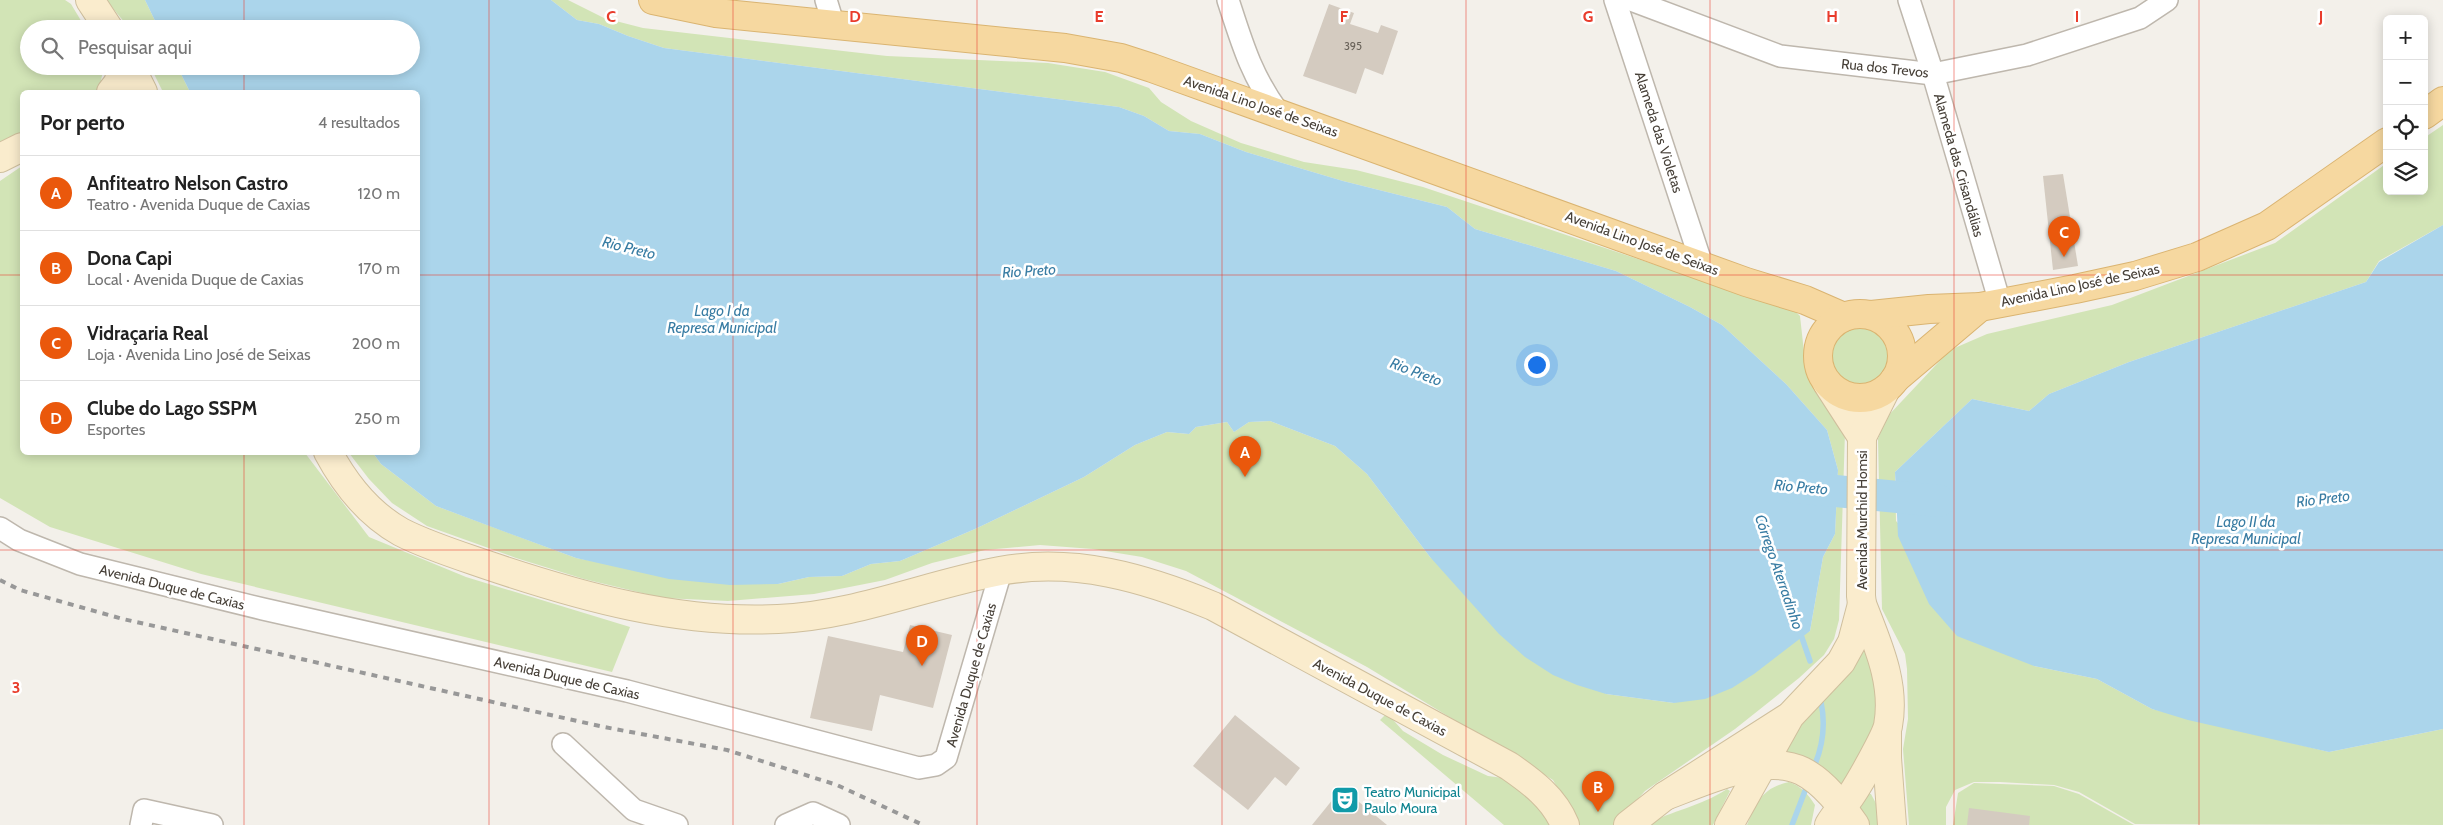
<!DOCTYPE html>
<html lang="pt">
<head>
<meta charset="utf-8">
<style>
	body { margin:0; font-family:Cabin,sans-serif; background:#f6f6f6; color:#222 }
	.controls { position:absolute; right:15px; top:15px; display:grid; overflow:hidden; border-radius:8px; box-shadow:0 2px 12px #0003 }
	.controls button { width:45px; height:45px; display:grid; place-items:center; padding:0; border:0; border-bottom:1px solid #e0e0e0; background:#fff; color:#222; font:25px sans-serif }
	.you { position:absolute; left:1536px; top:364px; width:18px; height:18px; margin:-12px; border:4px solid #fff; border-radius:50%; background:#1a73e8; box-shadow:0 0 0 8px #1a73e833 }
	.badge { display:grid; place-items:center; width:32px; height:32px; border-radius:50%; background:#ea580c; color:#fff; font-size:16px; font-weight:700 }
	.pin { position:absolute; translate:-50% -41px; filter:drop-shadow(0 1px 2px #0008) }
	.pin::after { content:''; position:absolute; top:26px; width:18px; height:15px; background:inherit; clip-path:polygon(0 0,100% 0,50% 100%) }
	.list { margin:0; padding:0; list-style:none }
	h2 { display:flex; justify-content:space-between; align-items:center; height:65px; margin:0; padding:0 20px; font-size:21px }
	h2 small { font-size:16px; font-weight:400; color:#767676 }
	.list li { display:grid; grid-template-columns:32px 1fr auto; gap:15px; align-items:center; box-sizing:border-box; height:75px; padding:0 20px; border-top:1px solid #e0e0e0 }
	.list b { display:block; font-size:19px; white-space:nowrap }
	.list p { margin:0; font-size:16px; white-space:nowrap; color:#767676 }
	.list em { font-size:16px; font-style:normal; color:#767676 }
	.icon { flex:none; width:28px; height:28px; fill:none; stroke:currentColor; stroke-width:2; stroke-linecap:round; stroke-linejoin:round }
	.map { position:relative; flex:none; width:2443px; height:825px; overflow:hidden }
	.search { position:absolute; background:#fff; box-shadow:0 2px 12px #0003; left:20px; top:20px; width:400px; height:55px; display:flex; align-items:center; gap:12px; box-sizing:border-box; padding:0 18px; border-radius:28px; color:#767676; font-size:19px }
	.panel { position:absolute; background:#fff; box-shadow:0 2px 12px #0003; left:20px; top:90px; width:400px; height:365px; border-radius:8px }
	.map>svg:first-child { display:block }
	.green { fill:#d2e4b6 }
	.water { fill:#abd5eb }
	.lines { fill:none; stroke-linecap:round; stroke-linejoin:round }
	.stream { stroke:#abd5eb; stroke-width:5.5 }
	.river { stroke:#abd5eb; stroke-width:32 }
	.building { fill:#d4cbc0 }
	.street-casing { stroke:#beb7ad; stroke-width:24 }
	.secondary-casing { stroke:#cfbf9d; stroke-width:30 }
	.primary-casing { stroke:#dab471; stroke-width:30 }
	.street { stroke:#fff; stroke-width:21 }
	.secondary { stroke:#faeccd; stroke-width:28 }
	.primary { stroke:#f6d8a0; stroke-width:28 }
	.rail { stroke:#989898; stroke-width:4; stroke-dasharray:6 6; stroke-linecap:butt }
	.grid { fill:none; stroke:#e93c2c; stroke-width:1; stroke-opacity:0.55 }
	.labels { text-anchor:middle; stroke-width:5; stroke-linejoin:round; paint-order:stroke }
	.number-label { font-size:11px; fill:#6a635a }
	.street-label { font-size:14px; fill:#474038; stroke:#fff }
	.culture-label { font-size:14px; fill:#0d838f; stroke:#fff; text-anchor:start }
	.water-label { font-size:15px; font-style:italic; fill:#387ca3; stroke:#fff }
	.grid-label { font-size:16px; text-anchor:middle; font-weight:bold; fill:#e93c2c; stroke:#fff; stroke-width:5; stroke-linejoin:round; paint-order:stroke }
</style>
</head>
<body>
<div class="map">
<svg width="2443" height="825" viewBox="0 0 2443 825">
	<rect width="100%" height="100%" fill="#f3f0ea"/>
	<g class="green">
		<polygon points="0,0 65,0 71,4 86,29 29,29 29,66 104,66 99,90 96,92 22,92 22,132 0,142"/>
		<polygon points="106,0 145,0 159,29 130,29"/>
		<polygon points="551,0 568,0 604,18 643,28 887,56 1048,63 1105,72 1149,88 1161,102 1191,121 1241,143 1304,162 1356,170 1423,187 1796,312 1800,316 1805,361 1810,379 1822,392 1845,432 1839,620 1834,639 1824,655 1799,678 1735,729 1645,791 1614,825 1578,825 1553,780 1367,667 1186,571 1142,557 1093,549 1040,545 985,550 932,563 885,580 814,594 728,601 663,598 584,579 516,558 427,526 392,503 369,479 349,453 373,453 381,464 436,506 576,558 619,566 778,584 809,577 842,576 871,564 900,561 975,529 1084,477 1135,445 1167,432 1189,434 1196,427 1227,422 1234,432 1249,422 1270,421 1335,446 1367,474 1430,557 1606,694 1674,703 1810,631 1823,557 1835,534 1838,470 1827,430 1786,384 1722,325 1690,307 1616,271 1475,229 1447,207 1343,181 1246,152 1200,134 1169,131 1144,116 1119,107 664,48 628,36 599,24 577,20"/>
		<polygon points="150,66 177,66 190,92 163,92"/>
		<polygon points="2443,125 2443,225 2379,261 2366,282 2129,362 2049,394 2029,411 1972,399 1895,472 1896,521 2034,666 2097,679 2152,709 2329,752 2443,729 2443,825 2135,824 2079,792 2054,785 2000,782 1974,782 1955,790 1946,807 1946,825 1909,825 1903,749 1908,719 1907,669 1905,654 1882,609 1878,439 1886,418 1950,350 1987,334 2112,305 2275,243 2387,163 2387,191 2424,191 2424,138"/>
		<polygon points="22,166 22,452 305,453 369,537 466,577 630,627 612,672 201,574 50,527 0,498 0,181"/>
		<circle cx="1859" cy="356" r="34"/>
		<polygon points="1860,644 1866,654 1876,688 1877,722 1842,792 1785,754 1793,732"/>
		<polygon points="1387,713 1403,731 1443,755 1488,776 1511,779 1539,809 1551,825 1504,825 1380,720"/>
		<path d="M1789,782C1801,786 1808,794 1815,805L1811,825H1747C1757,802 1762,788 1789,782Z"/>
		<polygon points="1974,783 2054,786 2079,794 2134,825 1953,825 1958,793"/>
		<path d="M1727,789L1730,791L1713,825H1646C1672,810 1700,807 1727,789Z"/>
		<polygon points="1868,794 1871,794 1881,813 1883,825 1866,825 1857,809"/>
	</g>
	<g class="water">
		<polygon points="145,0 551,0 577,20 599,24 628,36 664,48 1119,107 1144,116 1169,131 1200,134 1246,152 1343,181 1447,207 1475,229 1616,271 1690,307 1722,325 1786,384 1827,430 1838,470 1835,534 1823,557 1810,631 1754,674 1732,688 1705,699 1674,703 1606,694 1577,685 1553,675 1525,657 1499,634 1430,557 1367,474 1335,446 1270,421 1249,422 1234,432 1227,422 1196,427 1189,434 1167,432 1135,445 1084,477 975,529 900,561 871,564 842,576 809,577 778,584 730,585 669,579 576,558 519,537 436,506 381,464 373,453 418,452 418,92 190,92 177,66 411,66 411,29 159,29"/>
		<polygon points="2443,225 2443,729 2329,752 2188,720 2152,709 2097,679 2034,666 1957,636 1929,604 1898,536 1895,472 1972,399 2029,411 2049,394 2129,362 2366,282 2379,262"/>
	</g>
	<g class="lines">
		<g class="stream">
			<polyline points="1800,632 1810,661"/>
			<path d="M1813,769C1823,747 1826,726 1821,702"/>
			<polyline points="1792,825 1808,783"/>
		</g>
		<polyline class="river" points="1794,487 1939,501"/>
	</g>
	<g class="building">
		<polygon points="1329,4 1354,13 1350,24 1378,33 1381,25 1398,31 1383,75 1365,68 1356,94 1303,76"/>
		<polygon points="2063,174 2078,266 2053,270 2043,176"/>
		<polygon points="910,625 952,635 933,708 880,695 872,731 810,718 828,636 903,652"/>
		<polygon points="1235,715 1300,768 1286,786 1275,777 1248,810 1193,766"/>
		<polygon points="1342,788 1387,825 1312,825"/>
		<polygon points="1969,808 2030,816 2029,825 1967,825"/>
	</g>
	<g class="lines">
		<defs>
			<g id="street">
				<polyline points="826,0 834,26"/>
				<path d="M1228,0C1242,43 1251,75 1278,112"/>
				<polyline points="1615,0 1702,265"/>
				<polyline points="1631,0 1780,56 1933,74 2027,55 2140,18 2167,0"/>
				<polyline points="1909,0 1933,74 2000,303"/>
				<polyline points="0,528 19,540 80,564 263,609 627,691 919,768 936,765 946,758 1001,571"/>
				<polyline points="563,744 634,810 677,825"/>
				<polyline points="141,825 144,810 212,825"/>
				<polyline points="786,825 813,813 839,825"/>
			</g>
			<g id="secondary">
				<polyline points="90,0 109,29"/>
				<polyline points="130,66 143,92"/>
				<polyline points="111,92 118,83 123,66"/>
				<polyline points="0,158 22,147"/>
				<polyline points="1827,383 1862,437"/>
				<path d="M328,452C345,484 369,514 401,532C428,546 461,556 490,566C582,597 679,624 778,619C854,616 926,585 1000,571C1074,557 1145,578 1213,606L1509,766C1532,782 1554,798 1565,825"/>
				<polyline points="1887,732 1887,758 1892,825"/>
				<path d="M1665,796C1701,783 1764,752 1802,771C1824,782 1841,805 1855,825"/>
				<polyline points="1628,825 1665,796 1787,718"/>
				<polyline points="1729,825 1790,716 1841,662 1852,642 1862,604"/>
				<path d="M1829,825C1835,814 1845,805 1852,794C1860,782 1885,738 1888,726C1896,683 1877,643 1862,604L1861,596L1862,437L1886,389"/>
			</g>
			<g id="primary">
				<polyline points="653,0 716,13 1065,48 1121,58 1152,68 1746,282 1805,300 1844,317"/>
				<polyline points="2424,115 2443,101"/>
				<circle cx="1860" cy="356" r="42"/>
				<polyline points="1871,315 1929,309 1980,307 2075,289 2135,276 2197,257 2267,226 2387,142"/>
				<polyline points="1895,379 1980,307"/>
			</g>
		</defs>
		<use href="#street" class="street-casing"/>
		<use href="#secondary" class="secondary-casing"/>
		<use href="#primary" class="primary-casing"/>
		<use href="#street" class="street"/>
		<use href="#secondary" class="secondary"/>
		<use href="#primary" class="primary"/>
		<polyline class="rail" points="0,580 20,590 123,619 604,727 727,750 837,785 923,825"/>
	</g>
	<path class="grid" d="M244,0V29M489,0V825M733,0V825M977,0V825M1222,0V825M1466,0V825M1710,0V825M1954,0V825M2199,0V825M244,66V92M0,275H22M418,275H2443M244,452V825M0,550H2443"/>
	<defs>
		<symbol id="theatre-square" viewBox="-11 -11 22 22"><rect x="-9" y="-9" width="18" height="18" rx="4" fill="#0f9aa8" stroke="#fff"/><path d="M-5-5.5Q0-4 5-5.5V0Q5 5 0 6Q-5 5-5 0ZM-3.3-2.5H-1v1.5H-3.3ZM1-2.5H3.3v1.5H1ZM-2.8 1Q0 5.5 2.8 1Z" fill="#fff"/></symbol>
	</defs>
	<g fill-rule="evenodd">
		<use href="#theatre-square" x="1329" y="784" width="32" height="32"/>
	</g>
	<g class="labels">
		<g class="number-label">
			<text x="1353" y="50">395</text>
		</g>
		<g class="street-label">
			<text transform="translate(1885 68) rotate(6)" y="5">Rua dos Trevos</text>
			<text transform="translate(1261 106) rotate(19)" y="5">Avenida Lino José de Seixas</text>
			<text transform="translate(1659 132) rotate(72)" y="5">Alameda das Violetas</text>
			<text transform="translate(1959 165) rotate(74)" y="5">Alameda das Crisandálias</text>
			<text transform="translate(1642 243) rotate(20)" y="5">Avenida Lino José de Seixas</text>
			<text transform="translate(2080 285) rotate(-12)" y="5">Avenida Lino José de Seixas</text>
			<text transform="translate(1862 520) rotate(-90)" y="5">Avenida Murchid Homsi</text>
			<text transform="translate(172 587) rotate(14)" y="5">Avenida Duque de Caxias</text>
			<text transform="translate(971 675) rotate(-74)" y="5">Avenida Duque de Caxias</text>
			<text transform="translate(567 678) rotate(13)" y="5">Avenida Duque de Caxias</text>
			<text transform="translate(1380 697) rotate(28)" y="5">Avenida Duque de Caxias</text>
		</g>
		<g class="culture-label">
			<text x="1364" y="797">Teatro Municipal<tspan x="1364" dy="16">Paulo Moura</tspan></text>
		</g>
		<g class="water-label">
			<text transform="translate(629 248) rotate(14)" y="5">Rio Preto</text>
			<text transform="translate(1029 271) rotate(-4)" y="5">Rio Preto</text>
			<text x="722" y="316">Lago I da<tspan x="722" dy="17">Represa Municipal</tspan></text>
			<text transform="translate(1416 372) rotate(21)" y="5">Rio Preto</text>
			<text transform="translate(1801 487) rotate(5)" y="5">Rio Preto</text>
			<text transform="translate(2323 499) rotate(-7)" y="5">Rio Preto</text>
			<text x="2246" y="527">Lago II da<tspan x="2246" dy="17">Represa Municipal</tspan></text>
			<text transform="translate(1779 572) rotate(71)" y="5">Córrego Aterradinho</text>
		</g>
	</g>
	<g class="grid-label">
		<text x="611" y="22">C</text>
		<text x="855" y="22">D</text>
		<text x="1099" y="22">E</text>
		<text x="1344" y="22">F</text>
		<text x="1588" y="22">G</text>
		<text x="1832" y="22">H</text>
		<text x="2077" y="22">I</text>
		<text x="2321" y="22">J</text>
		<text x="16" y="693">3</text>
	</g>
</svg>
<div class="controls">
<button>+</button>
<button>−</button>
<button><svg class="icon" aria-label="locate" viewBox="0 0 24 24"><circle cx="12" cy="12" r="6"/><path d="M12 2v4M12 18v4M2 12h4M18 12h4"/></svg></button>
<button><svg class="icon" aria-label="layers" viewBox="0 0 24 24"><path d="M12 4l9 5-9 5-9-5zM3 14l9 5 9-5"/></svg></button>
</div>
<div class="you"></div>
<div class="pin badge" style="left:1245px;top:477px">A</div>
<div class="pin badge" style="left:1598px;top:812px">B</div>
<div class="pin badge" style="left:2064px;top:257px">C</div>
<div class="pin badge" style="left:922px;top:666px">D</div>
<div class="search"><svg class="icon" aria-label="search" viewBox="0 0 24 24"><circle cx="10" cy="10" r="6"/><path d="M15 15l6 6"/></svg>Pesquisar aqui</div>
<section class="panel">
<h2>Por perto<small>4 resultados</small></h2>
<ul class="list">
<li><span class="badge">A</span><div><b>Anfiteatro Nelson Castro</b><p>Teatro · Avenida Duque de Caxias</p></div><em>120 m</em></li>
<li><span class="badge">B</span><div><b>Dona Capi</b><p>Local · Avenida Duque de Caxias</p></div><em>170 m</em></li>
<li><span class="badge">C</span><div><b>Vidraçaria Real</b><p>Loja · Avenida Lino José de Seixas</p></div><em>200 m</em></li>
<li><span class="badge">D</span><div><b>Clube do Lago SSPM</b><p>Esportes</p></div><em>250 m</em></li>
</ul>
</section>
</div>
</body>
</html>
